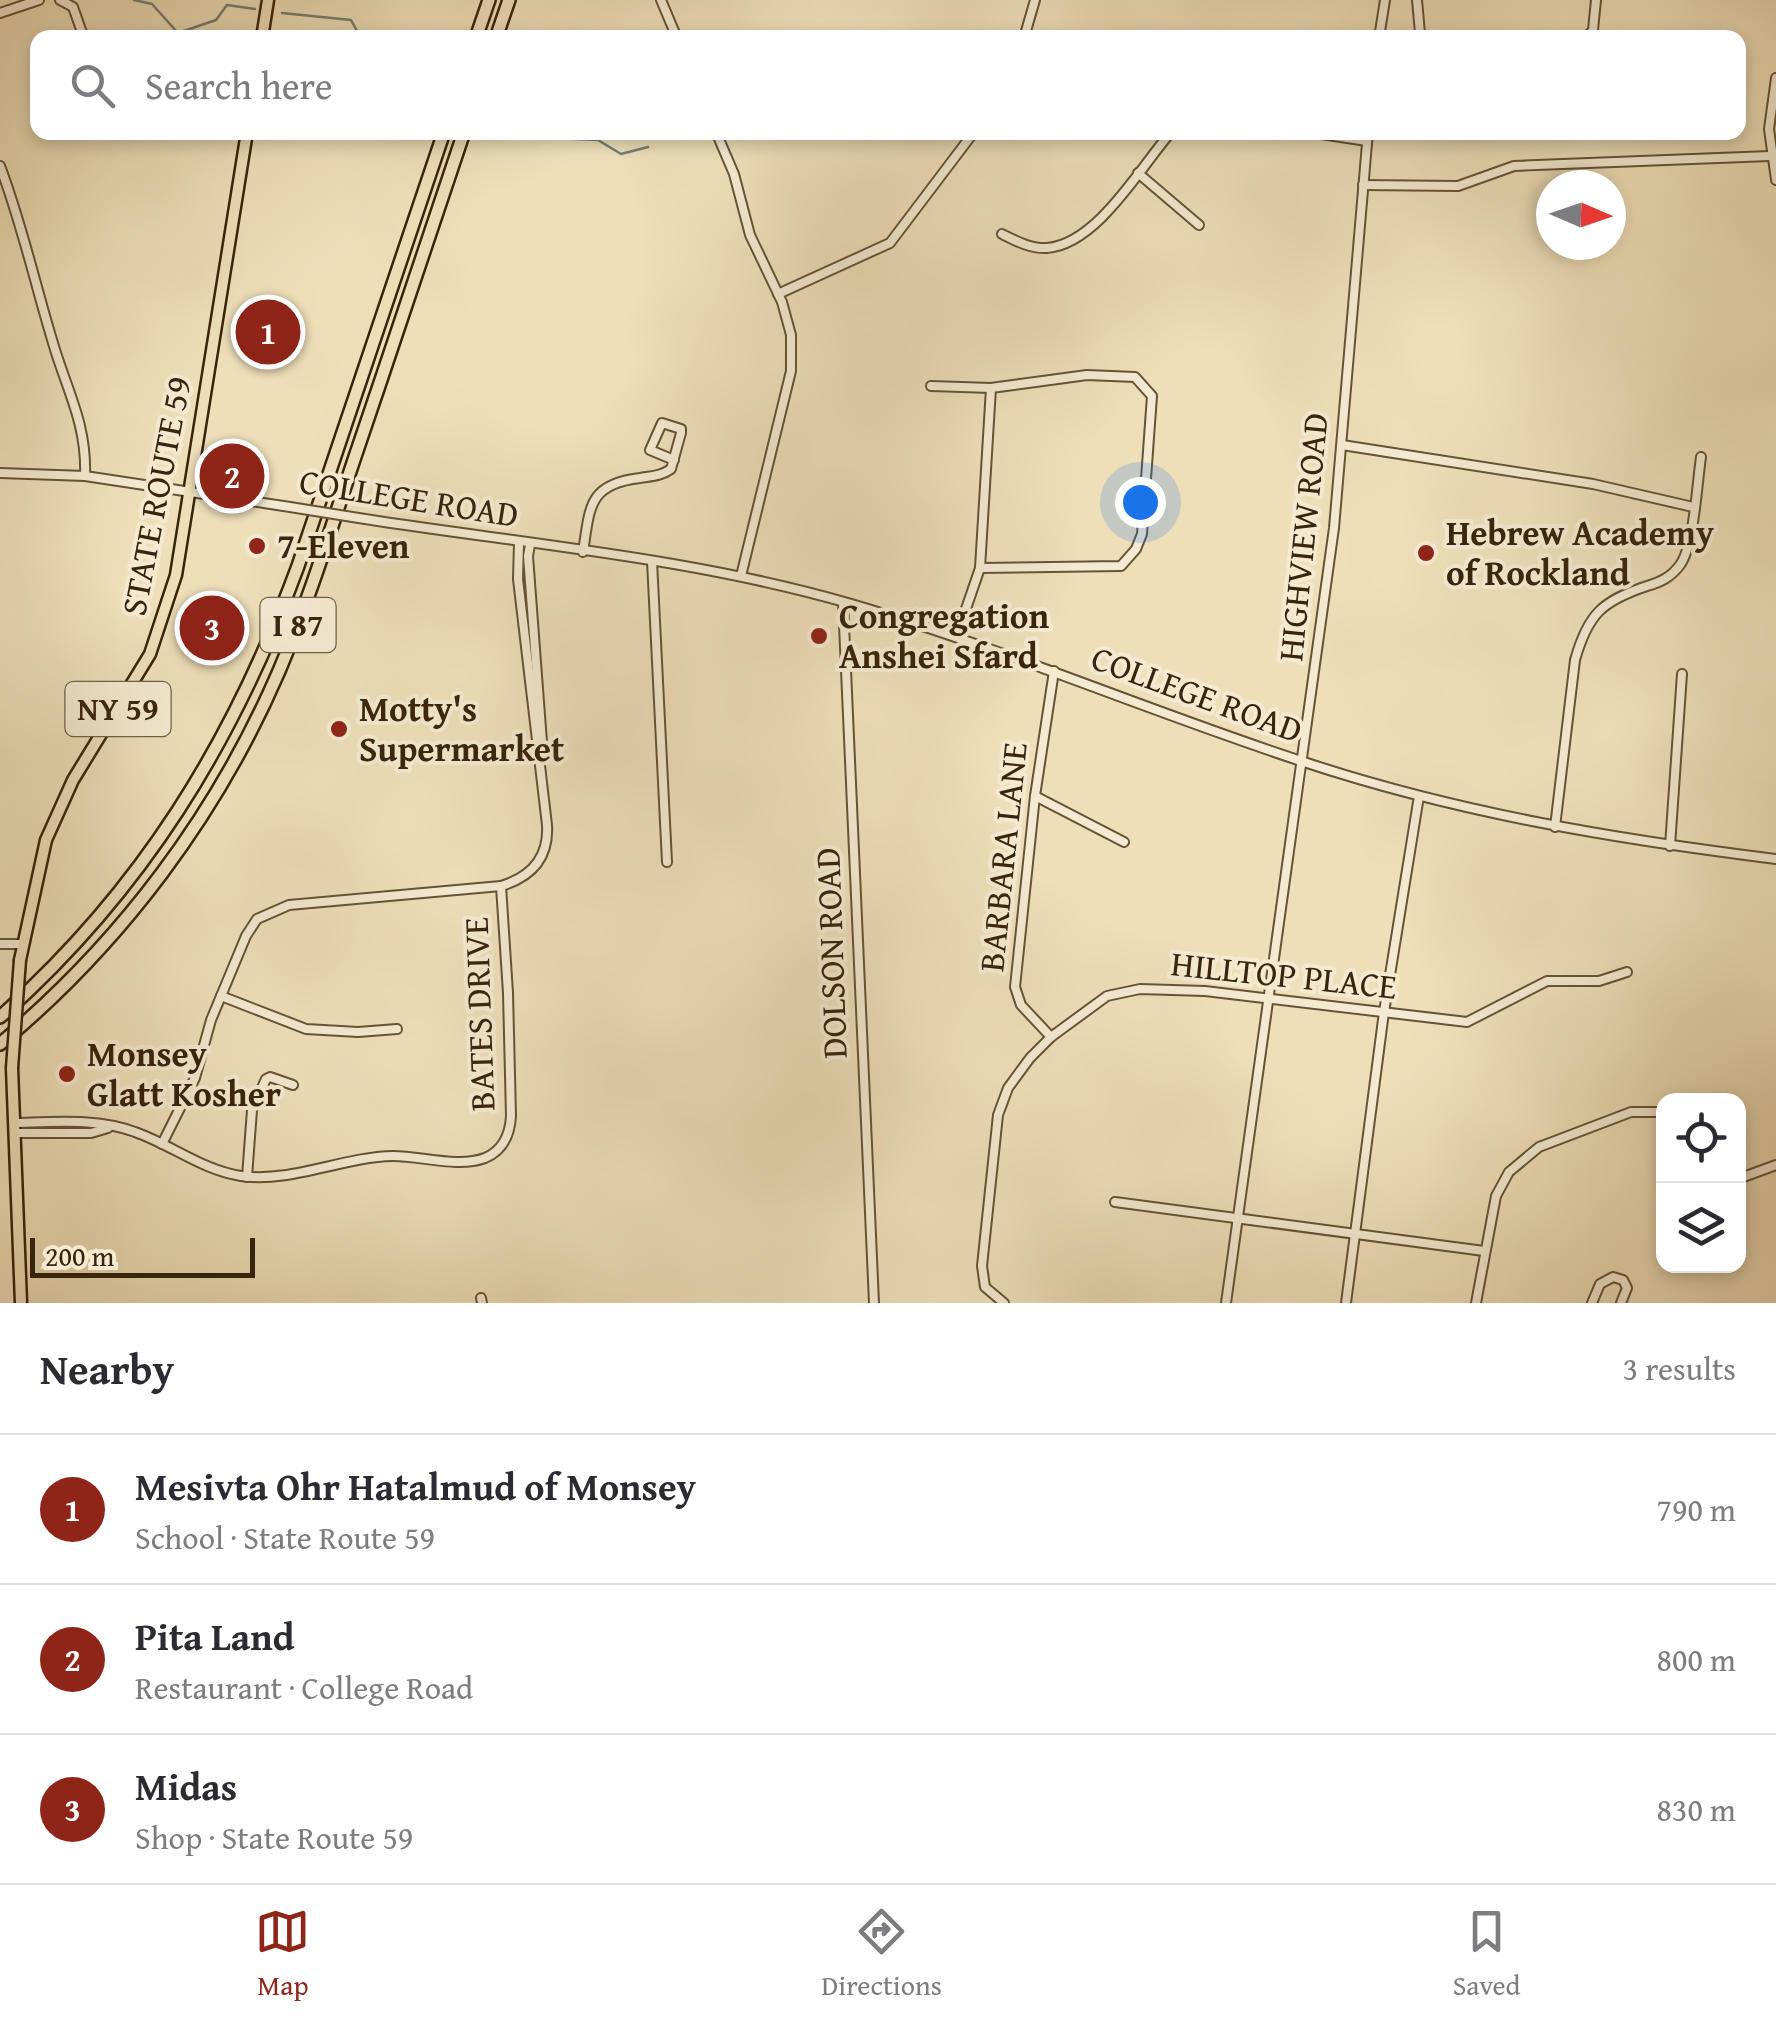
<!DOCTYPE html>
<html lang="en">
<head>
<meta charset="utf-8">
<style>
	body { margin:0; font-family:"Gentium Book Plus",serif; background:#f2f2f3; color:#2b2b33 }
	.controls { position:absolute; right:30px; bottom:30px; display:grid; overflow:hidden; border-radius:20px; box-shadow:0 5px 15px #0003 }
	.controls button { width:90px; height:90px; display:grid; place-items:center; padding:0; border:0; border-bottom:2px solid #e1e1e2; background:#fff; color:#2b2b33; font:50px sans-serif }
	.compass { position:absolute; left:1536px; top:170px; width:90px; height:90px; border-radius:50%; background:#fff; box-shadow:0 5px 15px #0003; rotate:92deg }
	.scale { position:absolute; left:30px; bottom:25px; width:225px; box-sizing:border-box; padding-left:10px; border:5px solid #39240c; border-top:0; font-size:28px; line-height:35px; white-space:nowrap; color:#39240c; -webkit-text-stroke:8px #f4ead2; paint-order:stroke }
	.you { position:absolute; left:1140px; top:502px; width:35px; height:35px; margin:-25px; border:8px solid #fff; border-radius:50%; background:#1a73e8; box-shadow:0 0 0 15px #1a73e833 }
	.badge { display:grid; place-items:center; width:65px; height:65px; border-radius:50%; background:#8f2418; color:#fff; font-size:32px; font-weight:700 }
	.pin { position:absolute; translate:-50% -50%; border:5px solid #fff; box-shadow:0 2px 10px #0006 }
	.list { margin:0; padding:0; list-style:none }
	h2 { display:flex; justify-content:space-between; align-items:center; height:130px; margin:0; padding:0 40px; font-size:42px }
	h2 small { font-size:32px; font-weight:400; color:#7c7c81 }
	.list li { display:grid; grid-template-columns:65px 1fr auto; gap:30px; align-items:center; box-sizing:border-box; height:150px; padding:0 40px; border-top:2px solid #e1e1e2 }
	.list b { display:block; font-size:38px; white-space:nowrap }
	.list p { margin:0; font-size:32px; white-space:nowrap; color:#7c7c81 }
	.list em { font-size:32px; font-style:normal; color:#7c7c81 }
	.icon { flex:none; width:55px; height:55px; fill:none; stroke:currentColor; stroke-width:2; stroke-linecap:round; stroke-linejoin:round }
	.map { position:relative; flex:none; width:1776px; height:1303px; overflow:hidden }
	.search { position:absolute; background:#fff; box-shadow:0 5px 15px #0003; left:30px; right:30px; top:30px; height:110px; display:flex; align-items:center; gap:25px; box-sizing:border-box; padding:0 35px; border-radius:20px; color:#7c7c81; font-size:38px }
	.sheet { height:580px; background:#fff }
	nav { display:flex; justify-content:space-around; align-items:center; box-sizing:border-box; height:140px; border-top:2px solid #e1e1e2; background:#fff; font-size:28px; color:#7c7c81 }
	nav a { display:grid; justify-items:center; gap:5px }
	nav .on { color:#8f2418 }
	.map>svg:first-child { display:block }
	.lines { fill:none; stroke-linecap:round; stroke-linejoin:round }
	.stream { stroke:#747e73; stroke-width:2.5 }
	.minor-casing { stroke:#665337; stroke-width:12 }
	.major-casing { stroke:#39240c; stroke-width:15 }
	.highway-casing { stroke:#39240c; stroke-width:16 }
	.minor { stroke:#f4ead2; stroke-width:8 }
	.major { stroke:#eedfb9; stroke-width:10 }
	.highway { stroke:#eedfb9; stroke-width:11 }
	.minor-bridge-casing { stroke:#665337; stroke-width:12; stroke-linecap:butt }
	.major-bridge-casing { stroke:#39240c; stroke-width:15; stroke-linecap:butt }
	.minor-bridge { stroke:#f4ead2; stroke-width:8 }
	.major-bridge { stroke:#eedfb9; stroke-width:10 }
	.poi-dot { fill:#8f2418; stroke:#f4ead2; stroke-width:4 }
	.labels { text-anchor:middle; stroke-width:8; stroke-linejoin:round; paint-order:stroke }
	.shield { fill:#f4ead2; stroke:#715f47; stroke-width:2.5 }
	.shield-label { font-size:32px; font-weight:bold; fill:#39240c }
	.street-label { font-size:35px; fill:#39240c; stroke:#f4ead2 }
	.poi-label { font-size:35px; font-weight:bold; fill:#39240c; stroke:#f4ead2; text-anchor:start }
</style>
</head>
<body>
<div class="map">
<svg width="1776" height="1303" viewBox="0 0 1776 1303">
	<rect width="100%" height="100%" fill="#eedfb9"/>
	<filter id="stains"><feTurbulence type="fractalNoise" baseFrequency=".002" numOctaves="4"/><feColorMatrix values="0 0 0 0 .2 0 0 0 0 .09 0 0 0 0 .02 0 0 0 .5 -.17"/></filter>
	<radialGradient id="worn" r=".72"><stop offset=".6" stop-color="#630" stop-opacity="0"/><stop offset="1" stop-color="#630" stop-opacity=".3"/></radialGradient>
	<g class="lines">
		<g class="stream">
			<polyline points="134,0 152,4 178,33 216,20 227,5 255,9"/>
			<polyline points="282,13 351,20 361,38"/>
			<polyline points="518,132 533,137 598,140 621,154 648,147"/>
			<polyline points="498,133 499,132"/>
		</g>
		<defs>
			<g id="minor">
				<polyline points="60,0 73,7 84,38"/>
				<polyline points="661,0 677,38"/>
				<polyline points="1417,0 1420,33 1427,38"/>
				<polyline points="0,13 39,0"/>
				<polyline points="1024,38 1035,0"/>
				<polyline points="1379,38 1385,0"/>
				<polyline points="1537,38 1588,36 1593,30 1596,0"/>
				<polyline points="1776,78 1769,129 1776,180"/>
				<polyline points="716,132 734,174 750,235 782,302 791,335 791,371 741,576"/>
				<polyline points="1308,132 1367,141"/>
				<path d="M0,166C22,224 35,284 53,343C67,391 87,424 85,476"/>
				<polyline points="1138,173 1199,225"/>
				<polyline points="1363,185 1458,186 1514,166 1770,156"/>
				<path d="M1002,234C1016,241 1031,249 1047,248C1097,244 1140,168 1171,132"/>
				<polyline points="778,294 890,243 974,132"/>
				<polyline points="931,386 991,388 1087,375 1135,377 1152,396 1142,534 1136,549 1121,566 980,568"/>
				<polyline points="1342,445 1593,484 1693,507"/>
				<polyline points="0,473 85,476 290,507"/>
				<path d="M365,519C526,544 692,558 848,603C1003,648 1151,712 1304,762C1458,813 1615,839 1776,859"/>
				<polyline points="530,545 528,556 542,742"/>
				<path d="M583,552C590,507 588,484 640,478C652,476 661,476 671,469L681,433V429L662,423L650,450L674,460"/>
				<polyline points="652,561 667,862"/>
				<polyline points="843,602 874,1303"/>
				<polyline points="957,635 980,568 991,388"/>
				<polyline points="1035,796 1124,842"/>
				<path d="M1555,827L1575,660C1588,614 1602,601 1647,586C1661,582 1671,577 1680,565C1694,546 1697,484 1701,457"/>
				<polyline points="1670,846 1682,674"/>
				<polyline points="0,944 23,944"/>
				<polyline points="221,996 306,1029 358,1032 397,1029"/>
				<polyline points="1051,1037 1021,1005 1015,987 1035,796 1054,671"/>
				<path d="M14,1123C54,1122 98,1118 135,1132C172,1145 202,1170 241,1176C292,1183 342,1157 393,1156C422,1156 458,1168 485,1158C504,1150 510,1134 511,1116L508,993L501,886"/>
				<polyline points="14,1133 91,1133 108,1128"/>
				<path d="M162,1144L195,1078L211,1020L246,936L257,919L289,905L501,886C531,877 549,858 547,825L518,579L519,543"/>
				<polyline points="247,1177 252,1110 266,1079 270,1077 293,1085"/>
				<polyline points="1738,1179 1776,1165"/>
				<polyline points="1115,1202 1484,1251"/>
				<polyline points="481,1298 482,1303"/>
				<polyline points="1004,1303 985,1287 982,1266 998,1115 1008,1088 1030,1058 1051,1037 1107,996 1140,989 1205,991 1467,1022 1547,981 1599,981 1627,972"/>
				<polyline points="1226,1303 1334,528 1368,132"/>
				<polyline points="1346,1303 1384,1012 1419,796"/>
				<polyline points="1476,1303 1496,1196 1509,1172 1539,1147 1631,1112 1664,1112"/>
				<polyline points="1592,1303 1600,1284 1613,1277 1623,1280 1627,1288 1621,1303"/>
			</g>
			<g id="major">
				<polyline points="262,38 268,0"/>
				<polyline points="20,960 46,840 73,780 150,654 176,575 247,132"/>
				<polyline points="12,1068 21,1303"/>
			</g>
			<g id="highway">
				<polyline points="476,38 489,0"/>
				<polyline points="496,38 509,0"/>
				<path d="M0,1017C142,891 233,743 298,566L444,132"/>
				<path d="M0,1044C121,943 217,815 279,671C311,596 334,518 360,442C395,339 429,236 464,132"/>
			</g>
		</defs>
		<use href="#minor" class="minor-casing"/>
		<use href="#major" class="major-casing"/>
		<use href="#highway" class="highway-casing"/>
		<use href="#minor" class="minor"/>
		<use href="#major" class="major"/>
		<use href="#highway" class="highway"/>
		<defs>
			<polyline id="minor-bridge" points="290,507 365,519"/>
			<polyline id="major-bridge" points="12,1068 20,960"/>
		</defs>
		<use href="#minor-bridge" class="minor-bridge-casing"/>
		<use href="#major-bridge" class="major-bridge-casing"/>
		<use href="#minor-bridge" class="minor-bridge"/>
		<use href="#major-bridge" class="major-bridge"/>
	</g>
	<g class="poi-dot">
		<circle cx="257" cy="546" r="10"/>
		<circle cx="1426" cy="553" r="10"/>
		<circle cx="819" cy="636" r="10"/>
		<circle cx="339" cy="729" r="10"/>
		<circle cx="67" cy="1074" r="10"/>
	</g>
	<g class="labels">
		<g class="shield">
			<rect x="260.5" y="598" width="75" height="54" rx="8"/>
			<rect x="65.5" y="682" width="105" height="54" rx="8"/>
		</g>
		<g class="shield-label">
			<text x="298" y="636">I 87</text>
			<text x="118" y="720">NY 59</text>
		</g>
		<g class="street-label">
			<text transform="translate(156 496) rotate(-79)" y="12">STATE ROUTE 59</text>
			<text transform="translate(409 498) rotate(9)" y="12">COLLEGE ROAD</text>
			<text transform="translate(1303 537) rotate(-84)" y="12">HIGHVIEW ROAD</text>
			<text transform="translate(1197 694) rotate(20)" y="12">COLLEGE ROAD</text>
			<text transform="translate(1003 857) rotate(-84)" y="12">BARBARA LANE</text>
			<text transform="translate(831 953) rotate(-92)" y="12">DOLSON ROAD</text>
			<text transform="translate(1284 975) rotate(6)" y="12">HILLTOP PLACE</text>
			<text transform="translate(479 1014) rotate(-92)" y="12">BATES DRIVE</text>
		</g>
		<g class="poi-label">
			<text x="1446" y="545">Hebrew Academy<tspan x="1446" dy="40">of Rockland</tspan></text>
			<text x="277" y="558">7-Eleven</text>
			<text x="839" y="628">Congregation<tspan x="839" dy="40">Anshei Sfard</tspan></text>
			<text x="359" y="721">Motty's<tspan x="359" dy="40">Supermarket</tspan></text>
			<text x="87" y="1066">Monsey<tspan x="87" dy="40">Glatt Kosher</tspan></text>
		</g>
	</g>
	<rect width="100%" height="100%" filter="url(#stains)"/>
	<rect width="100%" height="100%" fill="url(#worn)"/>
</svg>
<div class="controls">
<button><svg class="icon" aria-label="locate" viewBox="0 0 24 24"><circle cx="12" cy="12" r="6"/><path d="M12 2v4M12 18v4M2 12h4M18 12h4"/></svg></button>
<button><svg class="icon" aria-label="layers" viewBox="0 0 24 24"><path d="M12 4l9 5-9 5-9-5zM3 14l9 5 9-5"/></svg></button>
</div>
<svg class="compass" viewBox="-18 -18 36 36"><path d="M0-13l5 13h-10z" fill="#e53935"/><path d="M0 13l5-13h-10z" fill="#7c7c81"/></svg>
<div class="scale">200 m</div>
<div class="you"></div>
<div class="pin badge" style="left:268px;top:332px">1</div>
<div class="pin badge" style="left:232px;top:476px">2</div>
<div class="pin badge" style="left:212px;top:628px">3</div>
<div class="search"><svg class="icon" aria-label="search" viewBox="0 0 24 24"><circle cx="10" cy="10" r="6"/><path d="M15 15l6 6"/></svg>Search here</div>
</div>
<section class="sheet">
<h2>Nearby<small>3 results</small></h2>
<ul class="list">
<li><span class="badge">1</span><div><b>Mesivta Ohr Hatalmud of Monsey</b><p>School · State Route 59</p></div><em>790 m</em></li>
<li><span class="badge">2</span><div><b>Pita Land</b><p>Restaurant · College Road</p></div><em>800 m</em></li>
<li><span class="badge">3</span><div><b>Midas</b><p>Shop · State Route 59</p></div><em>830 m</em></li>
</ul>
</section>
<nav>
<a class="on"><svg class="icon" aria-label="map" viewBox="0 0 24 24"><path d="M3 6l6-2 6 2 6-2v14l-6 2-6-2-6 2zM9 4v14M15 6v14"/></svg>Map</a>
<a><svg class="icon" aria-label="directions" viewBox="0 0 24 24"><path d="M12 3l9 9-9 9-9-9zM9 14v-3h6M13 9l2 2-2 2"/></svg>Directions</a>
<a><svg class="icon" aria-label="saved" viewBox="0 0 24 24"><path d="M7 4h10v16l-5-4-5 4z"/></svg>Saved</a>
</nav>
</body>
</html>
